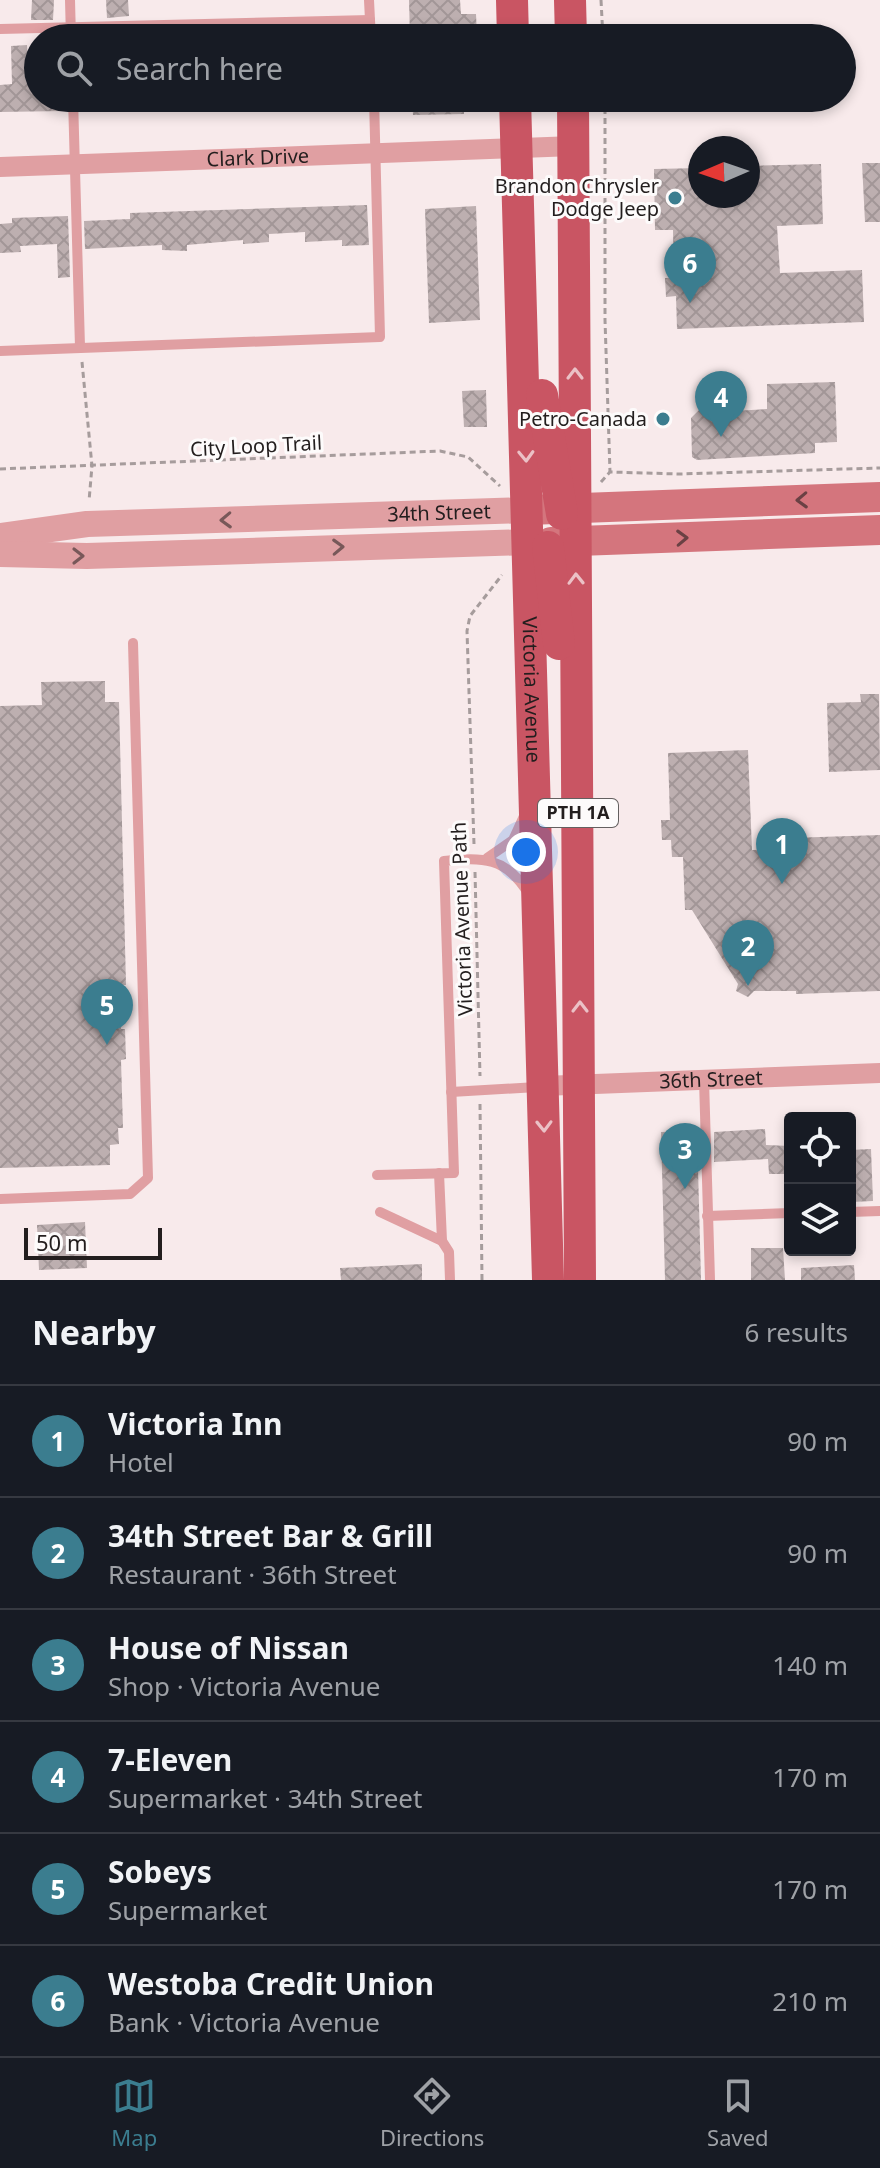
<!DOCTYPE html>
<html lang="en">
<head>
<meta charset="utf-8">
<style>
	body { margin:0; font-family:"Noto Sans",sans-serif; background:#242831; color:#f1f3f6 }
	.controls { position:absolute; right:24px; bottom:24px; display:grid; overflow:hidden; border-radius:8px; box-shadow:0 4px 12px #0003 }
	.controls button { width:72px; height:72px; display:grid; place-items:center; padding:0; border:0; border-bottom:2px solid #363941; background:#171b24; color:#f1f3f6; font:40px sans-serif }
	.compass { position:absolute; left:688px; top:136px; width:72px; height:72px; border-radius:50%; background:#171b24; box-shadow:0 4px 12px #0003; rotate:268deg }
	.scale { position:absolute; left:24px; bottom:20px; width:138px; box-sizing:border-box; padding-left:8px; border:4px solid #231e1e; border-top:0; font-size:22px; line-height:28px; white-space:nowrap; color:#231e1e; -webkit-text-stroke:6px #fdfbfb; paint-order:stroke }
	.you { position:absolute; left:526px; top:852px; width:28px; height:28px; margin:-20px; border:6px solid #fff; border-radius:50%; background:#1a73e8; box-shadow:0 0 0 12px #1a73e833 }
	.badge { display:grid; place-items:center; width:52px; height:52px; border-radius:50%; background:#3b7d8f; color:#fff; font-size:26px; font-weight:700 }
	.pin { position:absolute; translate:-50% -66px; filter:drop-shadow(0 2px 4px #0008) }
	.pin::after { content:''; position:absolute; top:42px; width:28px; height:24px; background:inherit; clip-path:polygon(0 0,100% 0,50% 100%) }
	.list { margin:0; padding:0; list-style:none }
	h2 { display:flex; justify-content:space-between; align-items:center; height:104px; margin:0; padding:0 32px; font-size:34px }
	h2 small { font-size:26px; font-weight:400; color:#9ea1a6 }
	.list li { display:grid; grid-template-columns:52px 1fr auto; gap:24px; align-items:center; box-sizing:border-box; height:112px; padding:0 32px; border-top:2px solid #363941 }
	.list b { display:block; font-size:30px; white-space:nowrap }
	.list p { margin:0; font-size:26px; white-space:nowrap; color:#9ea1a6 }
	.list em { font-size:26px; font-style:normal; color:#9ea1a6 }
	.icon { flex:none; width:44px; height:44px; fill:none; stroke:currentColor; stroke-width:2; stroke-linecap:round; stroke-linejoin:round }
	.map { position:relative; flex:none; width:880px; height:1280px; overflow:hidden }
	.search { position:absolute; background:#171b24; box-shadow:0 4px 12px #0003; left:24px; right:24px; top:24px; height:88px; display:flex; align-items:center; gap:20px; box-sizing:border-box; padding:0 28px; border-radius:44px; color:#9ea1a6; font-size:30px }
	.sheet { height:776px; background:#171b24 }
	nav { display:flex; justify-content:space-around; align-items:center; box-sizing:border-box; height:112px; border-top:2px solid #363941; background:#171b24; font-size:22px; color:#9ea1a6 }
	nav a { display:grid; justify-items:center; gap:4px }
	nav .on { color:#3b7d8f }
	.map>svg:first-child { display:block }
	.building { fill:url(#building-cross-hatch) }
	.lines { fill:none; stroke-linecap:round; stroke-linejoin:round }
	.path { stroke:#a69c9c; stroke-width:3; stroke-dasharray:6 4; stroke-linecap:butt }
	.service { stroke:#e09fa2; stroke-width:10 }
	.minor { stroke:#e09fa2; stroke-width:20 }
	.tertiary { stroke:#e09fa2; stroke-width:26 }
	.secondary { stroke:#d4757d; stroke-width:30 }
	.primary { stroke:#c95563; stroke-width:32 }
	.oneway { stroke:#ebc1c6 }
	.oneway2 { stroke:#6a4144 }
	.oneway3 { stroke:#785859 }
	.poi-dot { fill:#3b7d8f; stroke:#fdfbfb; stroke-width:3 }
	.labels { text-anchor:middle; stroke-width:6; stroke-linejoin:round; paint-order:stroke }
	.shield { fill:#fdfbfb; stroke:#646060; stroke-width:2 }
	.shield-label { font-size:18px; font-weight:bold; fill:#231e1e }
	.street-label { font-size:20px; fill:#231e1e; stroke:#fdfbfb }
	.poi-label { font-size:20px; fill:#231e1e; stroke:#fdfbfb; text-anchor:end }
</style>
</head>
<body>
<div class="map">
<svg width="880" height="1280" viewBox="0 0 880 1280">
	<defs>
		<pattern id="building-cross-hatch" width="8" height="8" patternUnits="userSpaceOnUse" patternTransform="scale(2)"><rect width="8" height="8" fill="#bdafb0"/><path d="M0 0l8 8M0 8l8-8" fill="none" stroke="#a29697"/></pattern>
	</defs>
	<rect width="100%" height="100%" fill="#f8eaeb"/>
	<g class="building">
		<polygon points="32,0 54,0 53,20 31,20"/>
		<polygon points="106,0 128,0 129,16 107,18"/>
		<polygon points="409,0 460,0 461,14 476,14 477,36 410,38"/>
		<polygon points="27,45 29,86 38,85 38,98 65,98 65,111 0,112 0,85 12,84 11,46"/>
		<polygon points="412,98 464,98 464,114 413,115"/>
		<polygon points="862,163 880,163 880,222 865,222"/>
		<polygon points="821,164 823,224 777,226 780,273 862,270 864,322 677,329 676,296 666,297 665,278 674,278 673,230 655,230 654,169 700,168 700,196 748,196 748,166"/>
		<polygon points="367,205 369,245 342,246 342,240 305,242 305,232 269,234 269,242 243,244 243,240 187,245 187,251 162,250 162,245 85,249 84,221 130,219 130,213"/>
		<polygon points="476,206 480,320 429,323 425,209"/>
		<polygon points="68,216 70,277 58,278 57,244 20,246 21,252 0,253 0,224 12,223 12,218"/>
		<polygon points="835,382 837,442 815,443 815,453 697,460 692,457 691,418 702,407 733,405 734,411 767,409 767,384"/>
		<polygon points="486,390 487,427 464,427 462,391"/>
		<polygon points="105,681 105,702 119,702 126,985 120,985 121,1029 125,1029 126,1059 121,1060 123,1128 118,1128 119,1144 110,1145 110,1165 0,1168 0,706 42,705 41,682"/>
		<polygon points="860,694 879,694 880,770 829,772 827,703 861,702"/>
		<polygon points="748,750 752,850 790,849 790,838 880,835 880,991 796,994 796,991 754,991 748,997 736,991 738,984 692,910 685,910 683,857 672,857 671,840 662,840 661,820 670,820 668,753"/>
		<polygon points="765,1129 766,1145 790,1146 790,1169 786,1169 787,1174 769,1174 768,1159 714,1162 714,1132"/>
		<polygon points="697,1131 701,1280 665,1280 661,1132"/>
		<polygon points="871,1149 873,1201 851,1202 850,1150"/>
		<polygon points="85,1222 87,1268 39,1270 37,1225"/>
		<polygon points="751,1248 783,1248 785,1280 751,1280"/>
		<polygon points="422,1264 422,1280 341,1280 340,1268"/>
		<polygon points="854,1265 855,1280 801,1280 801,1268"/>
	</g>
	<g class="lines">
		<g class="path">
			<polyline points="601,0 603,38"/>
			<polyline points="605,98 605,320 610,472"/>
			<polyline points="82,362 92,466 89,501"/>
			<polyline points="0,469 440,451 468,457 500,486"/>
			<polyline points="601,482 610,472 679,474 880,468"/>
			<polyline points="474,844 467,631 470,616 502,575"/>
			<polyline points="475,872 480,1076"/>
			<polyline points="480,1104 482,1280"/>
		</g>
		<g class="service">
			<polyline points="70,0 71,38"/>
			<polyline points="369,0 370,20"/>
			<polyline points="0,29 370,20 371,38"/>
			<polyline points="73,98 80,347"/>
			<polyline points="0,351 380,337 374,98"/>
			<polyline points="487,858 513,840 524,816"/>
			<polyline points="704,1080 710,1280"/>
			<polyline points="451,1092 537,1087"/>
			<polyline points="439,1173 442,1241"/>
			<path d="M377,1175L454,1173L444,861C483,857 506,857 528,893"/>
			<polyline points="0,1199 130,1194 148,1178 133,643"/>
			<polyline points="380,1212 442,1241 449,1252 450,1280"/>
			<polyline points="850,1212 880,1211"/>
			<polyline points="707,1216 790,1213"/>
		</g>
		<g class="minor">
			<path id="s1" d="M0,167L574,146"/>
			<path id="s2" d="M543,1086L880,1073"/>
		</g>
		<g class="tertiary">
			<path id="s3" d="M0,536L87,524L528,510"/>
			<polyline points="0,554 87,556 529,542"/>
		</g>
		<g class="secondary">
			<polyline points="528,510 880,497"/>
			<polyline points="551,542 880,530"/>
		</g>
		<g class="primary">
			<polyline points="512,0 513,38"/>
			<polyline points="570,0 571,38"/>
			<path id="s4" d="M515,98L548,1280"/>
			<polyline points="573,98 580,1280"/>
			<polyline points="542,395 562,514"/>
			<polyline points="548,547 559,644"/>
		</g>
	</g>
	<defs><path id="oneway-chevron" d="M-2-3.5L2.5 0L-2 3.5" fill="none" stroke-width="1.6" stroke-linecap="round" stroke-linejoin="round" transform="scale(2)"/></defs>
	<g class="oneway">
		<use href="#oneway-chevron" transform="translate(575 374) rotate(-90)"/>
		<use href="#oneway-chevron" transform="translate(526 456) rotate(88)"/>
		<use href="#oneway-chevron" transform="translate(576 579) rotate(-91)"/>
		<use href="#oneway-chevron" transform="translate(580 1007) rotate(-90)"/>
		<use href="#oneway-chevron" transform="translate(544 1126) rotate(89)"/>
	</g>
	<g class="oneway2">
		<use href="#oneway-chevron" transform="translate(802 500) rotate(178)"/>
		<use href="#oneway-chevron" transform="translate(682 538) rotate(-2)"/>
	</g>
	<g class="oneway3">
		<use href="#oneway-chevron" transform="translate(226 520) rotate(178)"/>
		<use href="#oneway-chevron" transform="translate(338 547) rotate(-2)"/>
		<use href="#oneway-chevron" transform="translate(78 556)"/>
	</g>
	<g class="poi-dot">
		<circle cx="675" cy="198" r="8"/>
		<circle cx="663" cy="419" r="8"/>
	</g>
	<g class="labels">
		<rect class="shield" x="538" y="799" width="80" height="28" rx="6"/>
		<g class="shield-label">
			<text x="578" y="819">PTH 1A</text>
		</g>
		<g class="street-label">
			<text dy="7" stroke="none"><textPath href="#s1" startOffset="258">Clark Drive</textPath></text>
			<text transform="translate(256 446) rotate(-3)" y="7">City Loop Trail</text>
			<text dy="7" stroke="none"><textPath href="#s3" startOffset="440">34th Street</textPath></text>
			<text dy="7" stroke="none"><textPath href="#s4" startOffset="592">Victoria Avenue</textPath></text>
			<text transform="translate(462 919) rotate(-92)" y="7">Victoria Avenue Path</text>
			<text dy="7" stroke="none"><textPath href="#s2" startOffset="168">36th Street</textPath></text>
		</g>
		<g class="poi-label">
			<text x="659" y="193">Brandon Chrysler<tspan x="659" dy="23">Dodge Jeep</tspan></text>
			<text x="647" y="426">Petro-Canada</text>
		</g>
	</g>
</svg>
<div class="controls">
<button><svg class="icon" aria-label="locate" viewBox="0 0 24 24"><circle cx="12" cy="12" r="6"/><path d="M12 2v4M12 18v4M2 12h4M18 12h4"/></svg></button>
<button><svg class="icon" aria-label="layers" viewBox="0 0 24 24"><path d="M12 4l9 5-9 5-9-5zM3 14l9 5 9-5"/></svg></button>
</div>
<svg class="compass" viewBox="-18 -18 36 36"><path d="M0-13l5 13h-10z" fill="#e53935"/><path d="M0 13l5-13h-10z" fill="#9ea1a6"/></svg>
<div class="scale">50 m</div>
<div class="you"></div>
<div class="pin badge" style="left:782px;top:884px">1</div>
<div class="pin badge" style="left:748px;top:986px">2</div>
<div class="pin badge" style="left:685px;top:1189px">3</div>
<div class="pin badge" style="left:721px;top:437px">4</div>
<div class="pin badge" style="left:107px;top:1045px">5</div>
<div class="pin badge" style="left:690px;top:303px">6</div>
<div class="search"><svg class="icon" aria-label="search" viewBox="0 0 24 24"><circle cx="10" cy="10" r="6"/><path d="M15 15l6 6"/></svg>Search here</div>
</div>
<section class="sheet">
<h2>Nearby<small>6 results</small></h2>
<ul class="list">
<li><span class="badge">1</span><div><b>Victoria Inn</b><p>Hotel</p></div><em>90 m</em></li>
<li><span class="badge">2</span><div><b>34th Street Bar &amp; Grill</b><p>Restaurant · 36th Street</p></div><em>90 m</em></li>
<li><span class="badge">3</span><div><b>House of Nissan</b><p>Shop · Victoria Avenue</p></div><em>140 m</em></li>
<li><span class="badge">4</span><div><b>7-Eleven</b><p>Supermarket · 34th Street</p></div><em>170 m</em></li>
<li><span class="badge">5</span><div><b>Sobeys</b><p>Supermarket</p></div><em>170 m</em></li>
<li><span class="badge">6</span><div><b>Westoba Credit Union</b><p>Bank · Victoria Avenue</p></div><em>210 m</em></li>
</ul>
</section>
<nav>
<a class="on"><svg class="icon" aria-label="map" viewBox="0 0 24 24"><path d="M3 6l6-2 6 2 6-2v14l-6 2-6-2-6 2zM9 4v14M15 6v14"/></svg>Map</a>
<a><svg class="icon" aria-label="directions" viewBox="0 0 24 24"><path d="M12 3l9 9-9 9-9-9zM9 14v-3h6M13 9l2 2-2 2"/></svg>Directions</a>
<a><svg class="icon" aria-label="saved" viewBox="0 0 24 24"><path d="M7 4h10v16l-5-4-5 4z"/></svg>Saved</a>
</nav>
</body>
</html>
